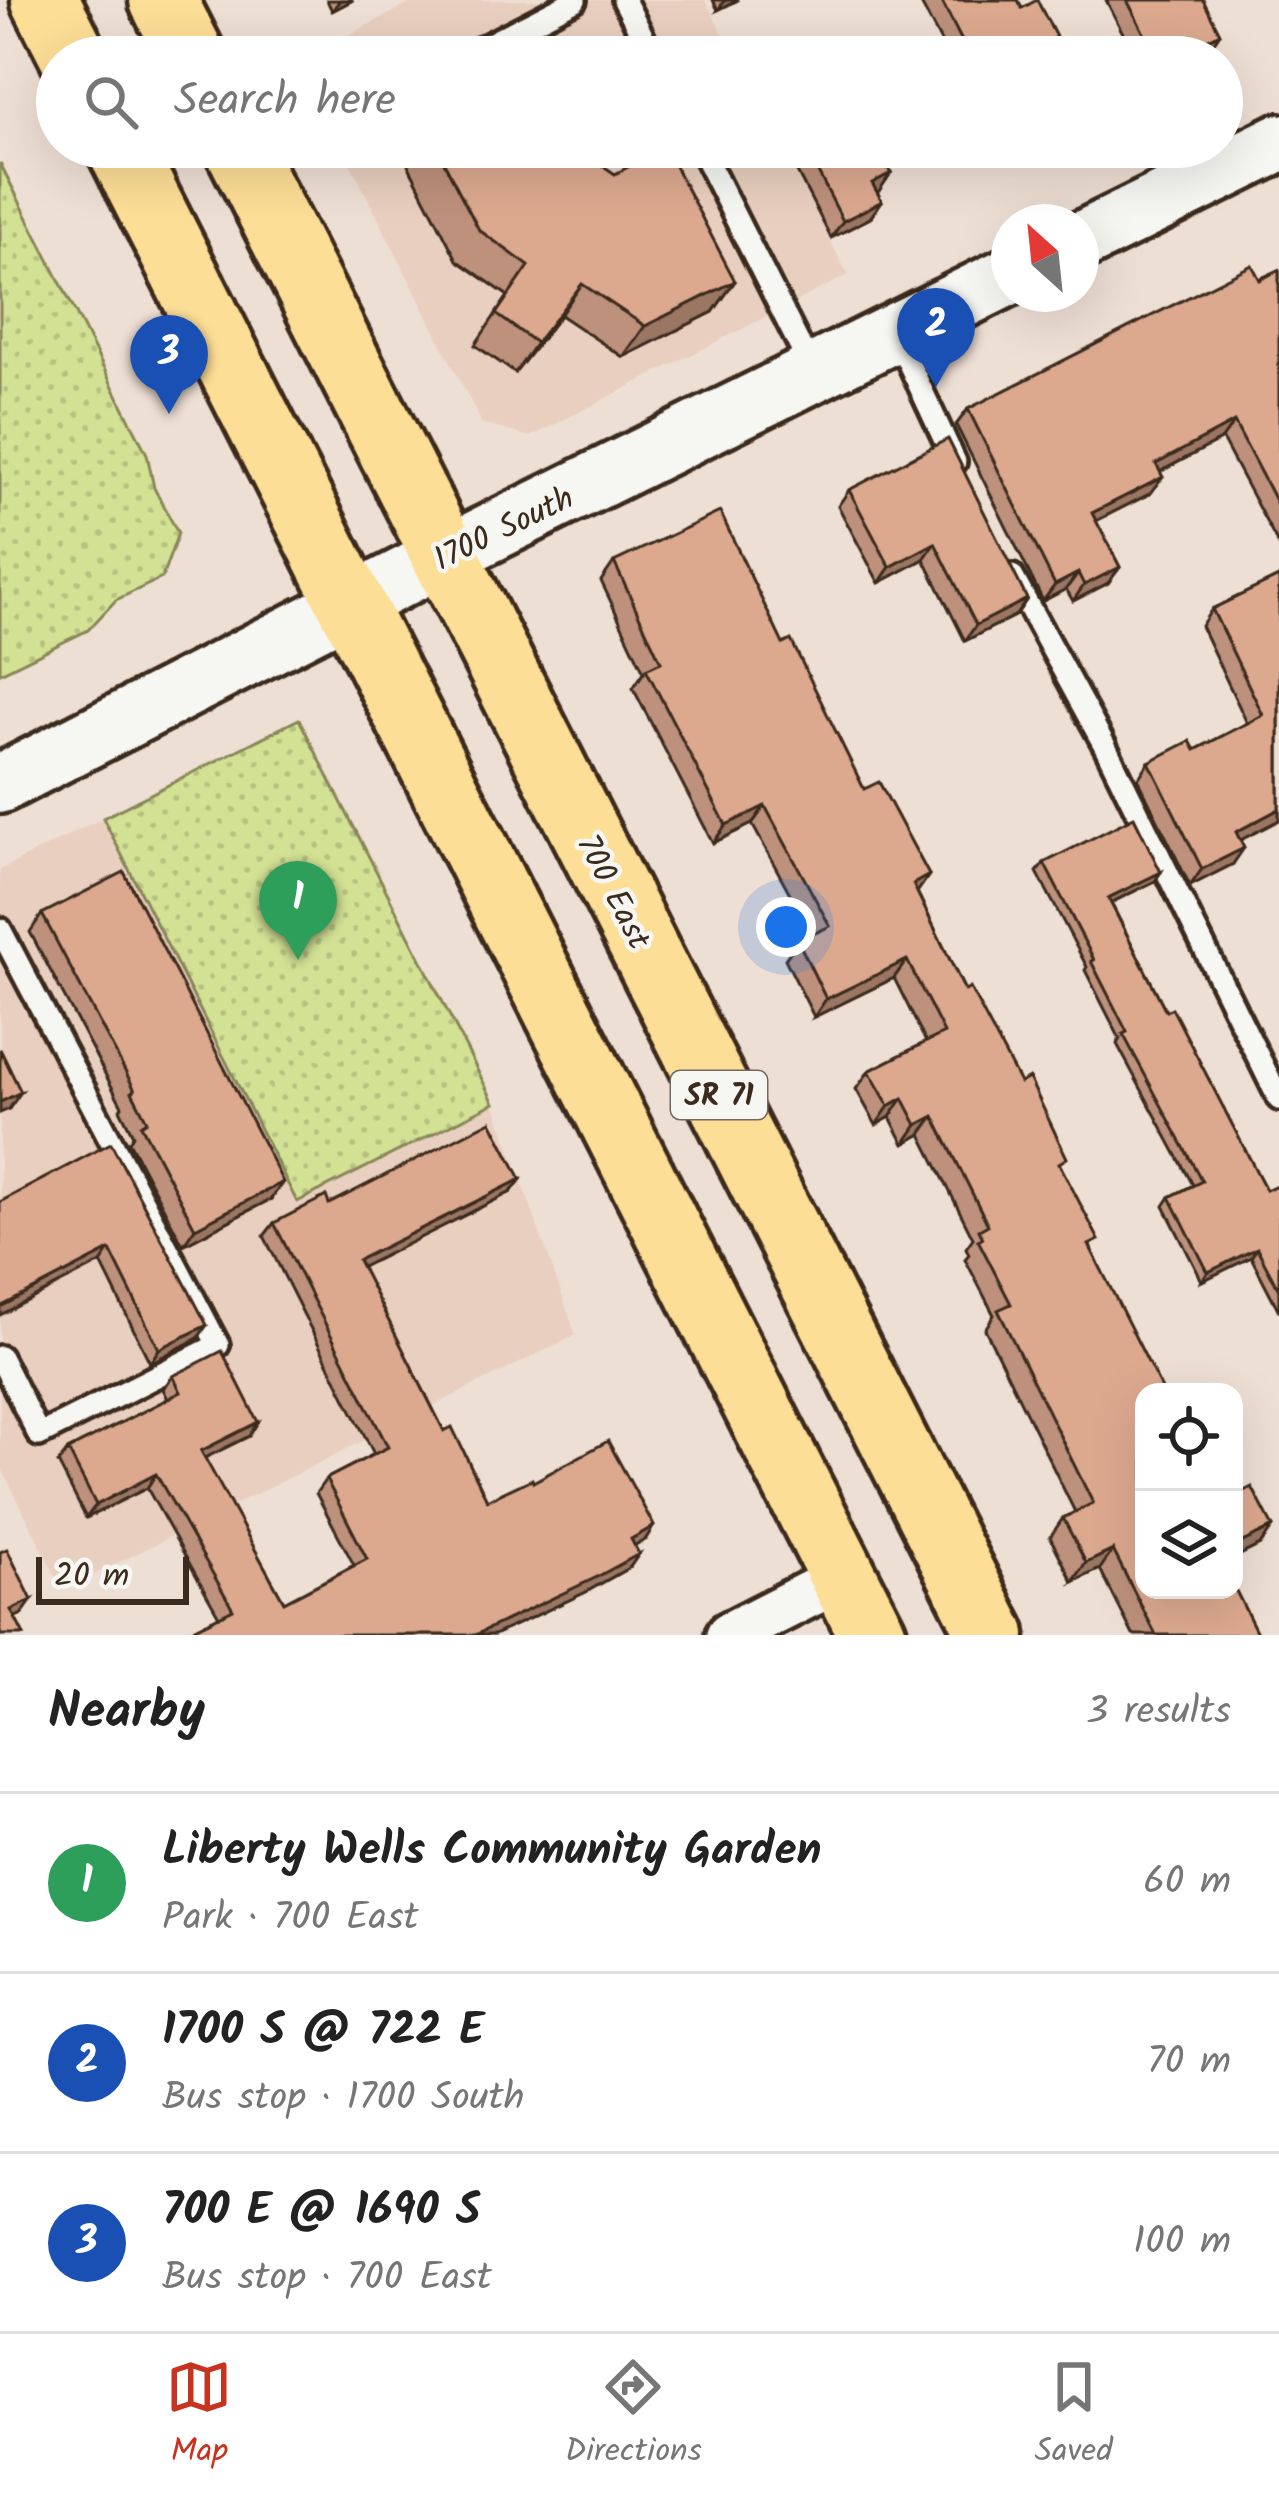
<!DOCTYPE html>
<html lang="en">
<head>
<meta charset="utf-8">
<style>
	body { margin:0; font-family:Kalam,sans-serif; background:#f2f2f2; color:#222 }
	.controls { position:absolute; right:36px; bottom:36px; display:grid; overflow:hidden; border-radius:24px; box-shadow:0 12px 48px #0002 }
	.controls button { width:108px; height:108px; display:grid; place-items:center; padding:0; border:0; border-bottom:3px solid #e0e0e0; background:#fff; color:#222; font:60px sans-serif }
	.compass { position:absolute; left:991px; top:204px; width:108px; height:108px; border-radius:50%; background:#fff; box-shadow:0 12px 48px #0002; rotate:333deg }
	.scale { position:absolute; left:36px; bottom:30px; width:153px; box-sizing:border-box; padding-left:12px; border:6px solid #3b2a1e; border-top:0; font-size:33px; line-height:42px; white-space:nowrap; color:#3b2a1e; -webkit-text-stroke:9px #f6f6f2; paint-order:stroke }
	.you { position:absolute; left:786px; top:927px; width:42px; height:42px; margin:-30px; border:9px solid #fff; border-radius:50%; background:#1a73e8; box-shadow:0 0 0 18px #1a73e833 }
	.badge { display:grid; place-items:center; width:78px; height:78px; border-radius:50%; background:#c8321e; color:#fff; font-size:39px; font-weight:700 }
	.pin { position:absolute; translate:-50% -99px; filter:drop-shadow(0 3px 6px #0008) }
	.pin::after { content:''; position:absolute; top:63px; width:42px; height:36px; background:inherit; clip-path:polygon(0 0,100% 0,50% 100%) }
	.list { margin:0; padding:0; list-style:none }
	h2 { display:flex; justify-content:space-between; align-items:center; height:156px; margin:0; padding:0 48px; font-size:51px }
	h2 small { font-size:39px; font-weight:400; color:#767676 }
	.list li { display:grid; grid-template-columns:78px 1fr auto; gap:36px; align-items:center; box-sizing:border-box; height:180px; padding:0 48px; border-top:3px solid #e0e0e0 }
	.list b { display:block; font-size:45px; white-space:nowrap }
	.list p { margin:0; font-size:39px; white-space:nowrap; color:#767676 }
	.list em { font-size:39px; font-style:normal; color:#767676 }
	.icon { flex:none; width:66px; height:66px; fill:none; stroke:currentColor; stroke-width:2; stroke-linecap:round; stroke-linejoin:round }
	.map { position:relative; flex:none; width:1279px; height:1635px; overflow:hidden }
	.search { position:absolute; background:#fff; box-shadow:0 12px 48px #0002; left:36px; right:36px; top:36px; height:132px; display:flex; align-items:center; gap:30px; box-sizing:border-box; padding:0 42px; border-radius:66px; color:#767676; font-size:45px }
	.sheet { height:696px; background:#fff }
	nav { display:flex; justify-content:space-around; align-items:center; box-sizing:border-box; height:168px; border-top:3px solid #e0e0e0; background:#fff; font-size:33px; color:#767676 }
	nav a { display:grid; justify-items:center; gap:6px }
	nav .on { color:#c8321e }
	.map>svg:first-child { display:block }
	.built { fill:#e9cfbf }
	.grass { fill:url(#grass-dots); stroke:#878659; stroke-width:3 }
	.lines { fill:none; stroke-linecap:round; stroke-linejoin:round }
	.service-casing { stroke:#3b2a1e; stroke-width:30 }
	.minor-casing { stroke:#3b2a1e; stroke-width:54 }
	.tertiary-casing { stroke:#3b2a1e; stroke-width:66 }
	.primary-casing { stroke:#3b2a1e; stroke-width:75 }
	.service { stroke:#f6f6f2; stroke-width:21 }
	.minor { stroke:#f6f6f2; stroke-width:45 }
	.tertiary { stroke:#f6f6f2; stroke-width:57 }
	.primary { stroke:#fdde96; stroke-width:66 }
	.wall { fill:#bd917b; stroke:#3b2a1e; stroke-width:3 }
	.shaded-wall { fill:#9a7664; stroke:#3b2a1e; stroke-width:3 }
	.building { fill:#dca98f; stroke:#3b2a1e; stroke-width:3 }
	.labels { text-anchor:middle; stroke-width:9; stroke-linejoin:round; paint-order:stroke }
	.shield { fill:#f6f6f2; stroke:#73675e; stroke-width:3 }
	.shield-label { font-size:30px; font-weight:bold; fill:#3b2a1e }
	.street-label { font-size:33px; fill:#3b2a1e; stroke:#f6f6f2 }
</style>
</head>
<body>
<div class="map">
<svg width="1279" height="1635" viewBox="0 0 1279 1635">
	<defs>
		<pattern id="grass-dots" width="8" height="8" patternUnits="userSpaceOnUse" patternTransform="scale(3)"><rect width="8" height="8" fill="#d3e194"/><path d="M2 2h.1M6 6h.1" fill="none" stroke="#b6c17f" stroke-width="1.8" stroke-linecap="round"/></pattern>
	</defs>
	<rect width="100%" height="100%" fill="#eedfd4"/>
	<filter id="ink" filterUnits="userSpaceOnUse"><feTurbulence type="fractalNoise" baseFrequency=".00833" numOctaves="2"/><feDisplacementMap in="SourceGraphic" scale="24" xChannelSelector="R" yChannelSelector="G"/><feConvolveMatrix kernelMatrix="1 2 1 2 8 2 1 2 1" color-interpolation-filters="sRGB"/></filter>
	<g filter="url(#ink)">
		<g class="built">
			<polygon points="417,0 705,0 735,57 306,57"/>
			<polygon points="342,147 782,147 848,275 530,437 482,424"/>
			<polygon points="103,818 297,1202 494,1103 576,1335 63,1590 0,1465 0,870"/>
		</g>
		<g class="grass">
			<polygon points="0,163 147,454 154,488 178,533 162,578 116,600 88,630 0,673"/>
			<polygon points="299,719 494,1103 297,1202 103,818"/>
		</g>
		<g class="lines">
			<defs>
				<g id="service">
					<polyline points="624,0 653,57"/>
					<polyline points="464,57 575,0"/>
					<polyline points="700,147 813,372"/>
					<polyline points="253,166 290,147"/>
					<polyline points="895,333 955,462"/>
					<polyline points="1012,576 1106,748 1279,1099"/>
					<polyline points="0,929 218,1345 39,1435 0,1357"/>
				</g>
				<polyline id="minor" points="729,1635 843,1577"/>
				<g id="tertiary">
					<polyline points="1081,241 1279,143"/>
					<polyline points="0,784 446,555 1009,276"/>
				</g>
				<g id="primary">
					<polyline points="45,0 74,57"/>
					<polyline points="163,0 192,57"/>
					<polyline points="120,147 873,1635"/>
					<polyline points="238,147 992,1635"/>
				</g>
			</defs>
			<use href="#service" class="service-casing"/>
			<use href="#minor" class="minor-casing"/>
			<use href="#tertiary" class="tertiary-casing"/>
			<use href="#primary" class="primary-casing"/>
			<use href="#service" class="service"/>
			<use href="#minor" class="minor"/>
			<use href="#tertiary" class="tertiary"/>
			<use href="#primary" class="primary"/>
		</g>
		<g class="wall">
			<polygon points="327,0 353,0 332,11"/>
			<polygon points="713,0 738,0 718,10"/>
			<polygon points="919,0 1018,0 1022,8 1056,37 1044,54 1045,57 949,57"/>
			<polygon points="1106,0 1203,0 1208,51 1196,57 1135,57"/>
			<polygon points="399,147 576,147 735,281 713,312 623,357 560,315 515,373 475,345 508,296 457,260"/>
			<polygon points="784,147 877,147 891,173 877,192 882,201 870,218 831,238"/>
			<polygon points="1279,270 1279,546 1222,439 1160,472 1151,493 1096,521 1120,567 1108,583 1073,601 1066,589 1043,601 956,425 968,409"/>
			<polygon points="849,490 1027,599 1016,615 965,641 924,559 879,583 838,506"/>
			<polygon points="614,562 783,644 864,789 929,875 917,892 965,991 1061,1167 1144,1392 1144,1590 1258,1635 1133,1635 1100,1569 1073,1582 1050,1537 1063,1518 1075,1512 985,1329 994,1315 965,1259 969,1254 966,1248 973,1238 921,1134 904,1144 890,1117 876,1125 856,1089 869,1071 926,1042 894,978 814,1017 785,959 798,941 812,934 752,824 713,843 633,688 644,672 601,581"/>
			<polygon points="1279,577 1279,820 1240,840 1233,864 1190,886 1138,779 1149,762 1195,750 1247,723 1201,626 1212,609"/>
			<polygon points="1044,863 1155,881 1111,903 1166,1011 1266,1190 1279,1184 1279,1311 1251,1257 1202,1281 1164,1206 1170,1197 1193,1185 1117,1044 1120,1039 1085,970 1087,967 1037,872"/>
			<polygon points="42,914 271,1199 183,1245 129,1142 133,1135 120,1109 122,1106 30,932"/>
			<polygon points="111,1143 198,1338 150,1363 101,1263"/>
			<polygon points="521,1179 511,1192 361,1267 444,1431 487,1500 533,1482 645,1540 634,1545 630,1567 586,1592 494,1635 181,1635 219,1616 147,1488 86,1518 58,1463 68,1450 168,1399 163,1389 173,1376 258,1422 249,1436 204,1458 284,1602 354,1565 316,1493 326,1479 374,1454 264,1236 274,1223 329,1204"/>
		</g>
		<g class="shaded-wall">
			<polygon points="340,0 353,0 332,11"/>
			<polygon points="727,0 738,0 718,10 724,1"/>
			<polygon points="1220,33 1208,51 1196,57 1174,57"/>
			<polygon points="1056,37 1044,55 1040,46"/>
			<polygon points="891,173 879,191 860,200 872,183"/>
			<polygon points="882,201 870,218 831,238 843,221"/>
			<polygon points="735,281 713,312 623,357 645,326"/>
			<polygon points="582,284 560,315 515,373 536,343"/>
			<polygon points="1234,422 1222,439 1144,480 1156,464"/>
			<polygon points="1163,477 1151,493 1080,529 1092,513"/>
			<polygon points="935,543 924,559 879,583 890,567"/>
			<polygon points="1120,567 1108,583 1073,601 1084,585"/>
			<polygon points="1078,573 1066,589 1043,601 1055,585"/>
			<polygon points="1027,599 1016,615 965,641 976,625"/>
			<polygon points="765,806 752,824 713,843 726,825"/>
			<polygon points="1279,809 1279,820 1225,848 1236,832"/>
			<polygon points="1244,848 1233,864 1190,886 1202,869"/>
			<polygon points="1161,872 1155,881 1102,907 1108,898"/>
			<polygon points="929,875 916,894 913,884"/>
			<polygon points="907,960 894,978 814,1017 826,999"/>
			<polygon points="21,1092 9,1109 0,1113 0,1102"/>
			<polygon points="903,1098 890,1117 876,1125 889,1106"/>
			<polygon points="934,1116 921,1134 904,1144 917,1125"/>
			<polygon points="521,1179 511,1192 348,1274 358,1260"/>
			<polygon points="283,1182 271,1199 183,1245 195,1228"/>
			<polygon points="1257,1248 1251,1257 1202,1281 1208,1272"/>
			<polygon points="110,1250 101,1263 0,1315 0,1307"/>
			<polygon points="207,1325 198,1338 150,1363 159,1349"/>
			<polygon points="258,1422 249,1436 191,1465 201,1451"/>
			<polygon points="156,1474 147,1488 86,1518 96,1505"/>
			<polygon points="654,1526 645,1540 621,1552 631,1539"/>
			<polygon points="1273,1527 1260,1545 1234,1558 1234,1546"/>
			<polygon points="1113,1550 1100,1569 1073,1582 1086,1563"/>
			<polygon points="639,1554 630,1567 586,1592 494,1635 475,1635"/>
			<polygon points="32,1600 22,1614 1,1624 11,1610"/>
		</g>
		<g class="building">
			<polygon points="941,0 1018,0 1022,8 1037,0 1056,37 1040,46 1045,57 970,57"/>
			<polygon points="1127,0 1203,0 1220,33 1174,57 1156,57"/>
			<polygon points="523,34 535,57 478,57"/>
			<polygon points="436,147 576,147 615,174 665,147 735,281 645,326 582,284 536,343 496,314 529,266 479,230"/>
			<polygon points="805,147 877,147 891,173 872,183 882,201 843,221"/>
			<polygon points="1252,265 1260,280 1279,270 1279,508 1234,422 1156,464 1163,477 1092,513 1120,567 1084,585 1078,573 1055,585 968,409"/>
			<polygon points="948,439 1027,599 976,625 935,543 890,567 849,490"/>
			<polygon points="720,512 783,644 791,640 864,789 879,782 929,875 913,884 965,991 970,988 1020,1083 1029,1078 1067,1158 1059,1163 1099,1240 1089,1245 1163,1392 1144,1392 1144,1590 1234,1590 1234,1587 1258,1635 1156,1635 1113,1550 1086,1563 1063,1518 1093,1503 998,1310 1011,1304 978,1240 983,1238 979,1230 988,1225 934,1116 917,1125 903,1098 889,1106 869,1071 944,1033 907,960 826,999 798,941 830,926 765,806 726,825 646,669 661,662 614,562"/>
			<polygon points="1279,577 1279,809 1236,832 1244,848 1202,869 1149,762 1190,741 1195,750 1263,715 1212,609"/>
			<polygon points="1134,817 1161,872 1108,898 1166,1011 1172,1008 1266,1190 1279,1184 1279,1290 1257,1248 1208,1272 1170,1197 1202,1181 1123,1034 1127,1032 1091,961 1094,960 1044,863"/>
			<polygon points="124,872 283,1182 195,1228 141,1125 147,1121 132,1092 135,1090 42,914"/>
			<polygon points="0,1049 21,1092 0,1102"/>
			<polygon points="491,1121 521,1179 358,1260 444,1431 452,1427 487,1500 532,1479 533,1482 608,1441 654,1526 631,1539 639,1554 595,1578 475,1635 181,1635 233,1609 156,1474 96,1505 68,1450 181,1392 173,1376 222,1351 258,1422 201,1451 284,1602 367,1559 326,1479 388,1447 274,1223 326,1196 329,1204"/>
			<polygon points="111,1143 207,1325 159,1349 110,1250 0,1307 0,1202"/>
			<polygon points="1252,1487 1273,1527 1234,1546 1234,1496"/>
			<polygon points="7,1549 32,1600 11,1610 24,1635 0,1635 0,1552"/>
		</g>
	</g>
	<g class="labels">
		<rect class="shield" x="671" y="1071" width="96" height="48" rx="9"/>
		<g class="shield-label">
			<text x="719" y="1105">SR 71</text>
		</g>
		<g class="street-label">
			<text transform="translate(503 527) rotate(-26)" y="12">1700 South</text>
			<text transform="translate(615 891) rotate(63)" y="12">700 East</text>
		</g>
	</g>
</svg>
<div class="controls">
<button><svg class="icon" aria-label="locate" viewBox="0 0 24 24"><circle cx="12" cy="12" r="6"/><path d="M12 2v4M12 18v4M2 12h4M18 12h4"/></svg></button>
<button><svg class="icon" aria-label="layers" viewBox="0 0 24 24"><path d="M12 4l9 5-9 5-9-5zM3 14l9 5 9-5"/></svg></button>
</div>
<svg class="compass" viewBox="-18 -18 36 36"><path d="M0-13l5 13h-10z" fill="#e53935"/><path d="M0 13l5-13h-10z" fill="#767676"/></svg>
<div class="scale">20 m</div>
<div class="you"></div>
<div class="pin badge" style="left:298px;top:960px;background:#2e9e5b">1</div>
<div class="pin badge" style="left:936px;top:387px;background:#1a4fb4">2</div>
<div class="pin badge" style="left:169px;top:414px;background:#1a4fb4">3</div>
<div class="search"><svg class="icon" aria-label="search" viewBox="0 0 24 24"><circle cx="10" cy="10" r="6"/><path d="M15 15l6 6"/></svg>Search here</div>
</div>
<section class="sheet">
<h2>Nearby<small>3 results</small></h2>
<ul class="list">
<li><span class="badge" style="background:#2e9e5b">1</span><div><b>Liberty Wells Community Garden</b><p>Park · 700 East</p></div><em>60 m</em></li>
<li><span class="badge" style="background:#1a4fb4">2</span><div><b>1700 S @ 722 E</b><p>Bus stop · 1700 South</p></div><em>70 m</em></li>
<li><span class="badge" style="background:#1a4fb4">3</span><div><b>700 E @ 1690 S</b><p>Bus stop · 700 East</p></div><em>100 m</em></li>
</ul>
</section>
<nav>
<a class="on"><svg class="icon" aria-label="map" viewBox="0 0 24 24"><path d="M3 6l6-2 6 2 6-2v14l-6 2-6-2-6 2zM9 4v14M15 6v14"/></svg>Map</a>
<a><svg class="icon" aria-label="directions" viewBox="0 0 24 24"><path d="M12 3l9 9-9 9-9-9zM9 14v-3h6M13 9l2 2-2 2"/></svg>Directions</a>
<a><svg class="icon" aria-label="saved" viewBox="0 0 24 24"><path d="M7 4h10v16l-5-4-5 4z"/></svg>Saved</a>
</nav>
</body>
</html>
